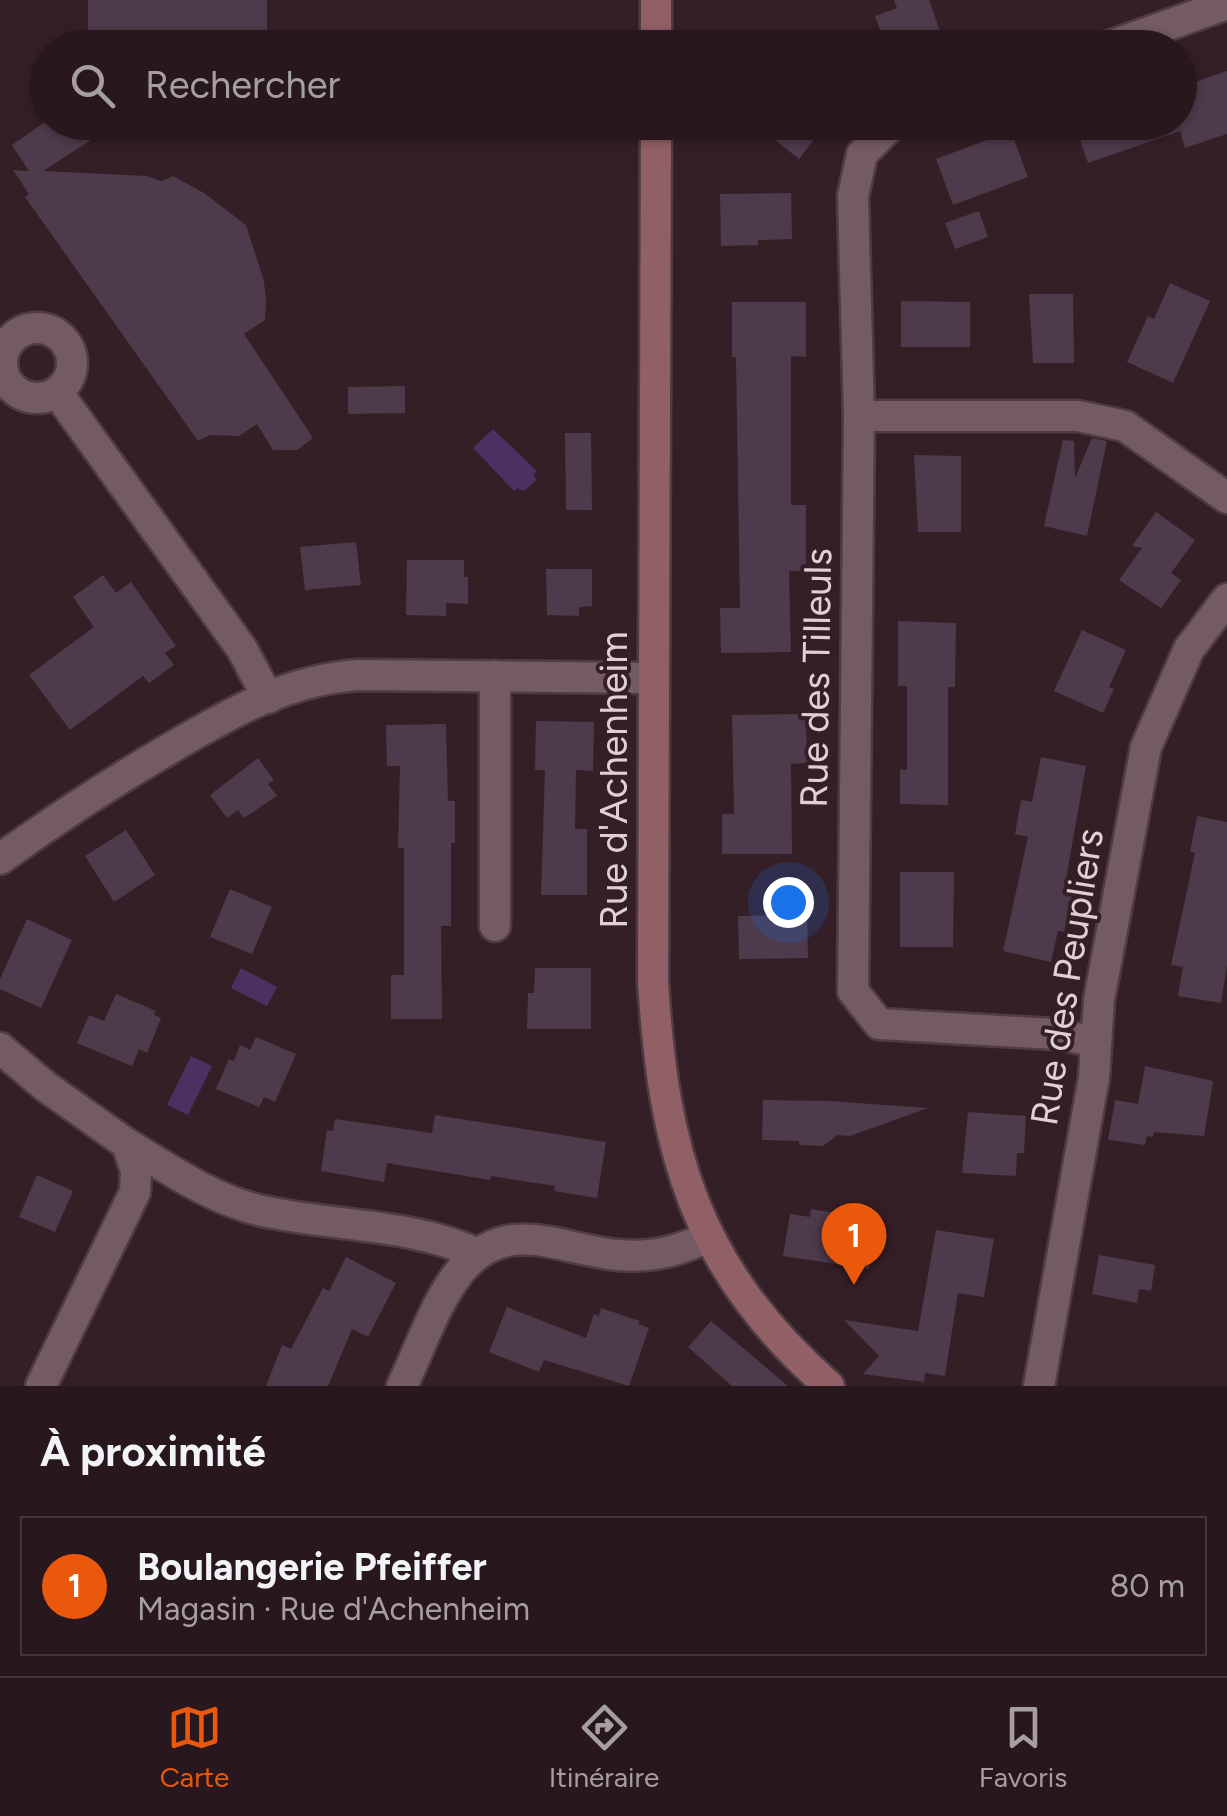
<!DOCTYPE html>
<html lang="fr">
<head>
<meta charset="utf-8">
<style>
	body { margin:0; font-family:Figtree,sans-serif; background:#34242a; color:#f1f3f6 }
	.you { position:absolute; left:788px; top:902px; width:35px; height:35px; margin:-25px; border:8px solid #fff; border-radius:50%; background:#1a73e8; box-shadow:0 0 0 15px #1a73e833 }
	.badge { display:grid; place-items:center; width:65px; height:65px; border-radius:50%; background:#ea580c; color:#fff; font-size:32px; font-weight:700 }
	.pin { position:absolute; translate:-50% -82px; filter:drop-shadow(0 2px 5px #0008) }
	.pin::after { content:''; position:absolute; top:52px; width:35px; height:30px; background:inherit; clip-path:polygon(0 0,100% 0,50% 100%) }
	.list { margin:0; padding:0; list-style:none }
	h2 { display:flex; justify-content:space-between; align-items:center; height:130px; margin:0; padding:0 40px; font-size:42px }
	h2 small { font-size:32px; font-weight:400; color:#a59fa4 }
	.list li { display:grid; grid-template-columns:65px 1fr auto; gap:30px; align-items:center; box-sizing:border-box; height:140px; margin:0 20px 20px; padding:0 20px; border:2px solid #44363b; border-radius:0px }
	.list b { display:block; font-size:38px; white-space:nowrap }
	.list p { margin:0; font-size:32px; white-space:nowrap; color:#a59fa4 }
	.list em { font-size:32px; font-style:normal; color:#a59fa4 }
	.icon { flex:none; width:55px; height:55px; fill:none; stroke:currentColor; stroke-width:2; stroke-linecap:round; stroke-linejoin:round }
	.map { position:relative; flex:none; width:1227px; height:1386px; overflow:hidden }
	.search { position:absolute; background:#28171d; box-shadow:0 2px 8px #0004; left:30px; right:30px; top:30px; height:110px; display:flex; align-items:center; gap:25px; box-sizing:border-box; padding:0 35px; border-radius:55px; color:#a59fa4; font-size:38px }
	.sheet { height:290px; background:#28171d }
	nav { display:flex; justify-content:space-around; align-items:center; box-sizing:border-box; height:140px; border-top:2px solid #44363b; background:#28171d; font-size:28px; color:#a59fa4 }
	nav a { display:grid; justify-items:center; gap:5px }
	nav .on { color:#ea580c }
	.map>svg:first-child { display:block }
	.water { fill:#4c3062 }
	.building { fill:#4d3a4a }
	.lines { fill:none; stroke-linecap:round; stroke-linejoin:round }
	.minor-casing { stroke:#4f3c43; stroke-width:35 }
	.secondary-casing { stroke:#4f3c43; stroke-width:35 }
	.minor { stroke:#745a63; stroke-width:30 }
	.secondary { stroke:#915f66; stroke-width:30 }
	.labels { text-anchor:middle; stroke-width:8; stroke-linejoin:round; paint-order:stroke }
	.street-label { font-size:38px; fill:#e0d0d5; stroke:#351f27 }
</style>
</head>
<body>
<div class="map">
<svg width="1227" height="1386" viewBox="0 0 1227 1386">
	<rect width="100%" height="100%" fill="#351f27"/>
	<g class="water">
		<polygon points="493,429 537,471 533,475 537,480 524,491 518,488 514,491 473,448"/>
		<polygon points="241,968 277,987 267,1006 231,988"/>
		<polygon points="191,1056 212,1066 188,1115 167,1105"/>
	</g>
	<g class="building">
		<polygon points="88,0 267,0 267,40 116,37 116,43 88,43"/>
		<polygon points="894,0 929,0 946,48 887,48 875,16 897,8"/>
		<polygon points="1227,71 1227,134 1185,148 1180,131 1088,163 1074,122 1180,122 1180,87"/>
		<polygon points="45,122 119,122 43,171 147,176 161,181 173,176 204,193 246,225 264,281 266,302 265,320 244,334 313,438 297,450 273,450 257,424 239,436 210,435 198,441 25,197 29,194 13,170 29,171 12,145"/>
		<polygon points="753,122 827,122 799,159"/>
		<polygon points="1011,131 1028,177 953,205 936,159"/>
		<polygon points="791,193 792,239 758,240 758,245 721,246 720,194"/>
		<polygon points="979,211 988,237 955,249 945,223"/>
		<polygon points="1170,283 1210,301 1173,383 1127,362 1148,316 1154,319"/>
		<polygon points="1029,294 1073,294 1074,363 1033,363"/>
		<polygon points="901,301 970,302 970,347 901,347"/>
		<polygon points="732,302 806,302 806,357 791,356 791,505 806,505 806,571 789,571 791,652 721,653 720,608 740,608 736,357 732,357"/>
		<polygon points="405,386 405,413 348,414 348,387"/>
		<polygon points="565,433 591,433 592,510 566,510"/>
		<polygon points="1092,438 1107,441 1087,536 1044,526 1063,440 1074,441 1075,478"/>
		<polygon points="914,455 961,456 961,532 918,532"/>
		<polygon points="1156,512 1195,540 1171,573 1181,580 1161,608 1119,580 1142,548 1132,546"/>
		<polygon points="356,542 361,585 305,590 300,547"/>
		<polygon points="407,560 464,560 464,577 468,577 468,604 446,603 446,616 406,615"/>
		<polygon points="546,569 592,569 592,606 579,607 579,616 547,615"/>
		<polygon points="103,575 116,593 131,582 176,646 165,653 174,665 149,683 143,676 70,730 29,675 94,627 73,597"/>
		<polygon points="898,621 956,623 955,687 948,687 948,805 900,804 900,769 907,770 907,686 898,686"/>
		<polygon points="1082,630 1126,650 1109,687 1114,689 1103,713 1054,691"/>
		<polygon points="806,714 807,763 791,764 792,854 722,854 722,814 734,814 732,715"/>
		<polygon points="536,721 594,722 593,771 576,770 575,829 587,829 587,895 541,895 545,770 535,770"/>
		<polygon points="446,724 448,801 455,801 455,843 451,843 451,926 441,926 442,1019 391,1019 391,975 404,975 404,848 398,848 400,766 387,766 386,725"/>
		<polygon points="1041,757 1086,766 1064,890 1073,892 1064,932 1058,931 1051,962 1003,951 1028,837 1015,834 1021,800 1032,802"/>
		<polygon points="258,758 274,780 268,784 277,796 244,818 238,810 227,818 210,795"/>
		<polygon points="1197,816 1227,822 1227,966 1221,1003 1178,996 1183,967 1171,965 1195,853 1190,852"/>
		<polygon points="126,830 155,875 114,902 85,856"/>
		<polygon points="900,872 954,872 953,947 900,947"/>
		<polygon points="230,889 272,907 252,954 210,937"/>
		<polygon points="807,915 808,958 739,959 738,916"/>
		<polygon points="27,919 72,940 41,1008 0,989 0,979"/>
		<polygon points="535,968 591,968 591,1029 527,1029 528,993 534,993"/>
		<polygon points="116,994 156,1011 154,1015 161,1018 147,1053 139,1049 132,1066 77,1043 89,1015 104,1021"/>
		<polygon points="256,1037 296,1054 275,1102 264,1097 259,1107 216,1089 229,1059 234,1061 240,1045 250,1050"/>
		<polygon points="1145,1066 1213,1081 1204,1136 1154,1132 1153,1137 1147,1136 1145,1145 1108,1140 1115,1100 1138,1104"/>
		<polygon points="763,1100 829,1101 928,1108 850,1136 838,1135 823,1146 799,1145 799,1141 762,1140"/>
		<polygon points="968,1112 1026,1116 1024,1153 1017,1153 1016,1176 962,1173"/>
		<polygon points="435,1115 606,1142 597,1198 554,1191 555,1186 491,1176 490,1180 387,1163 384,1182 321,1171 327,1130 333,1131 335,1119 432,1133"/>
		<polygon points="37,1175 73,1191 55,1232 19,1217"/>
		<polygon points="811,1209 877,1220 869,1269 783,1256 790,1214 810,1217"/>
		<polygon points="936,1230 994,1239 984,1297 958,1293 945,1376 925,1373 924,1382 863,1374 879,1356 844,1320 918,1331"/>
		<polygon points="1099,1255 1155,1265 1151,1291 1139,1289 1137,1303 1092,1294"/>
		<polygon points="346,1257 396,1283 368,1337 352,1329 328,1386 266,1386 282,1345 291,1349 323,1288 329,1291"/>
		<polygon points="507,1307 586,1338 594,1314 599,1316 601,1308 640,1321 638,1324 649,1328 629,1386 544,1360 539,1372 489,1352"/>
		<polygon points="711,1321 788,1386 732,1386 688,1347"/>
	</g>
	<g class="lines">
		<defs>
			<g id="minor">
				<polyline points="1104,48 1227,4"/>
				<polyline points="894,122 862,154 853,196 859,416 853,991 879,1024 1054,1034 1094,1041"/>
				<circle cx="37" cy="363" r="35"/>
				<polyline points="57,392 242,649 268,698"/>
				<polyline points="859,416 1078,416 1125,426 1227,498"/>
				<polyline points="495,676 495,926"/>
				<path d="M0,859C57,818 114,781 174,746C232,712 290,679 359,675L654,678"/>
				<polyline points="0,1048 45,1086 127,1144 136,1171 135,1192 41,1386"/>
				<path d="M127,1144C169,1169 210,1198 258,1210C331,1227 409,1222 478,1254"/>
				<path d="M402,1386C420,1349 435,1302 461,1270C508,1215 560,1250 618,1255C649,1258 680,1251 707,1237"/>
				<polyline points="1039,1386 1094,1077 1099,1000 1146,747 1189,649 1227,599"/>
			</g>
			<g id="secondary">
				<polyline points="656,48 656,0"/>
				<path d="M656,122L653,980C663,1152 695,1268 829,1386"/>
			</g>
		</defs>
		<use href="#minor" class="minor-casing"/>
		<use href="#secondary" class="secondary-casing"/>
		<use href="#minor" class="minor"/>
		<use href="#secondary" class="secondary"/>
	</g>
	<g class="labels">
		<g class="street-label">
			<text transform="translate(816 678) rotate(-89)" y="13">Rue des Tilleuls</text>
			<text transform="translate(614 780) rotate(-90)" y="13">Rue d'Achenheim</text>
			<text transform="translate(1067 977) rotate(-81)" y="13">Rue des Peupliers</text>
		</g>
	</g>
</svg>
<div class="you"></div>
<div class="pin badge" style="left:854px;top:1285px">1</div>
<div class="search"><svg class="icon" aria-label="search" viewBox="0 0 24 24"><circle cx="10" cy="10" r="6"/><path d="M15 15l6 6"/></svg>Rechercher</div>
</div>
<section class="sheet">
<h2>À proximité<small></small></h2>
<ul class="list">
<li><span class="badge">1</span><div><b>Boulangerie Pfeiffer</b><p>Magasin · Rue d'Achenheim</p></div><em>80 m</em></li>
</ul>
</section>
<nav>
<a class="on"><svg class="icon" aria-label="map" viewBox="0 0 24 24"><path d="M3 6l6-2 6 2 6-2v14l-6 2-6-2-6 2zM9 4v14M15 6v14"/></svg>Carte</a>
<a><svg class="icon" aria-label="directions" viewBox="0 0 24 24"><path d="M12 3l9 9-9 9-9-9zM9 14v-3h6M13 9l2 2-2 2"/></svg>Itinéraire</a>
<a><svg class="icon" aria-label="saved" viewBox="0 0 24 24"><path d="M7 4h10v16l-5-4-5 4z"/></svg>Favoris</a>
</nav>
</body>
</html>
